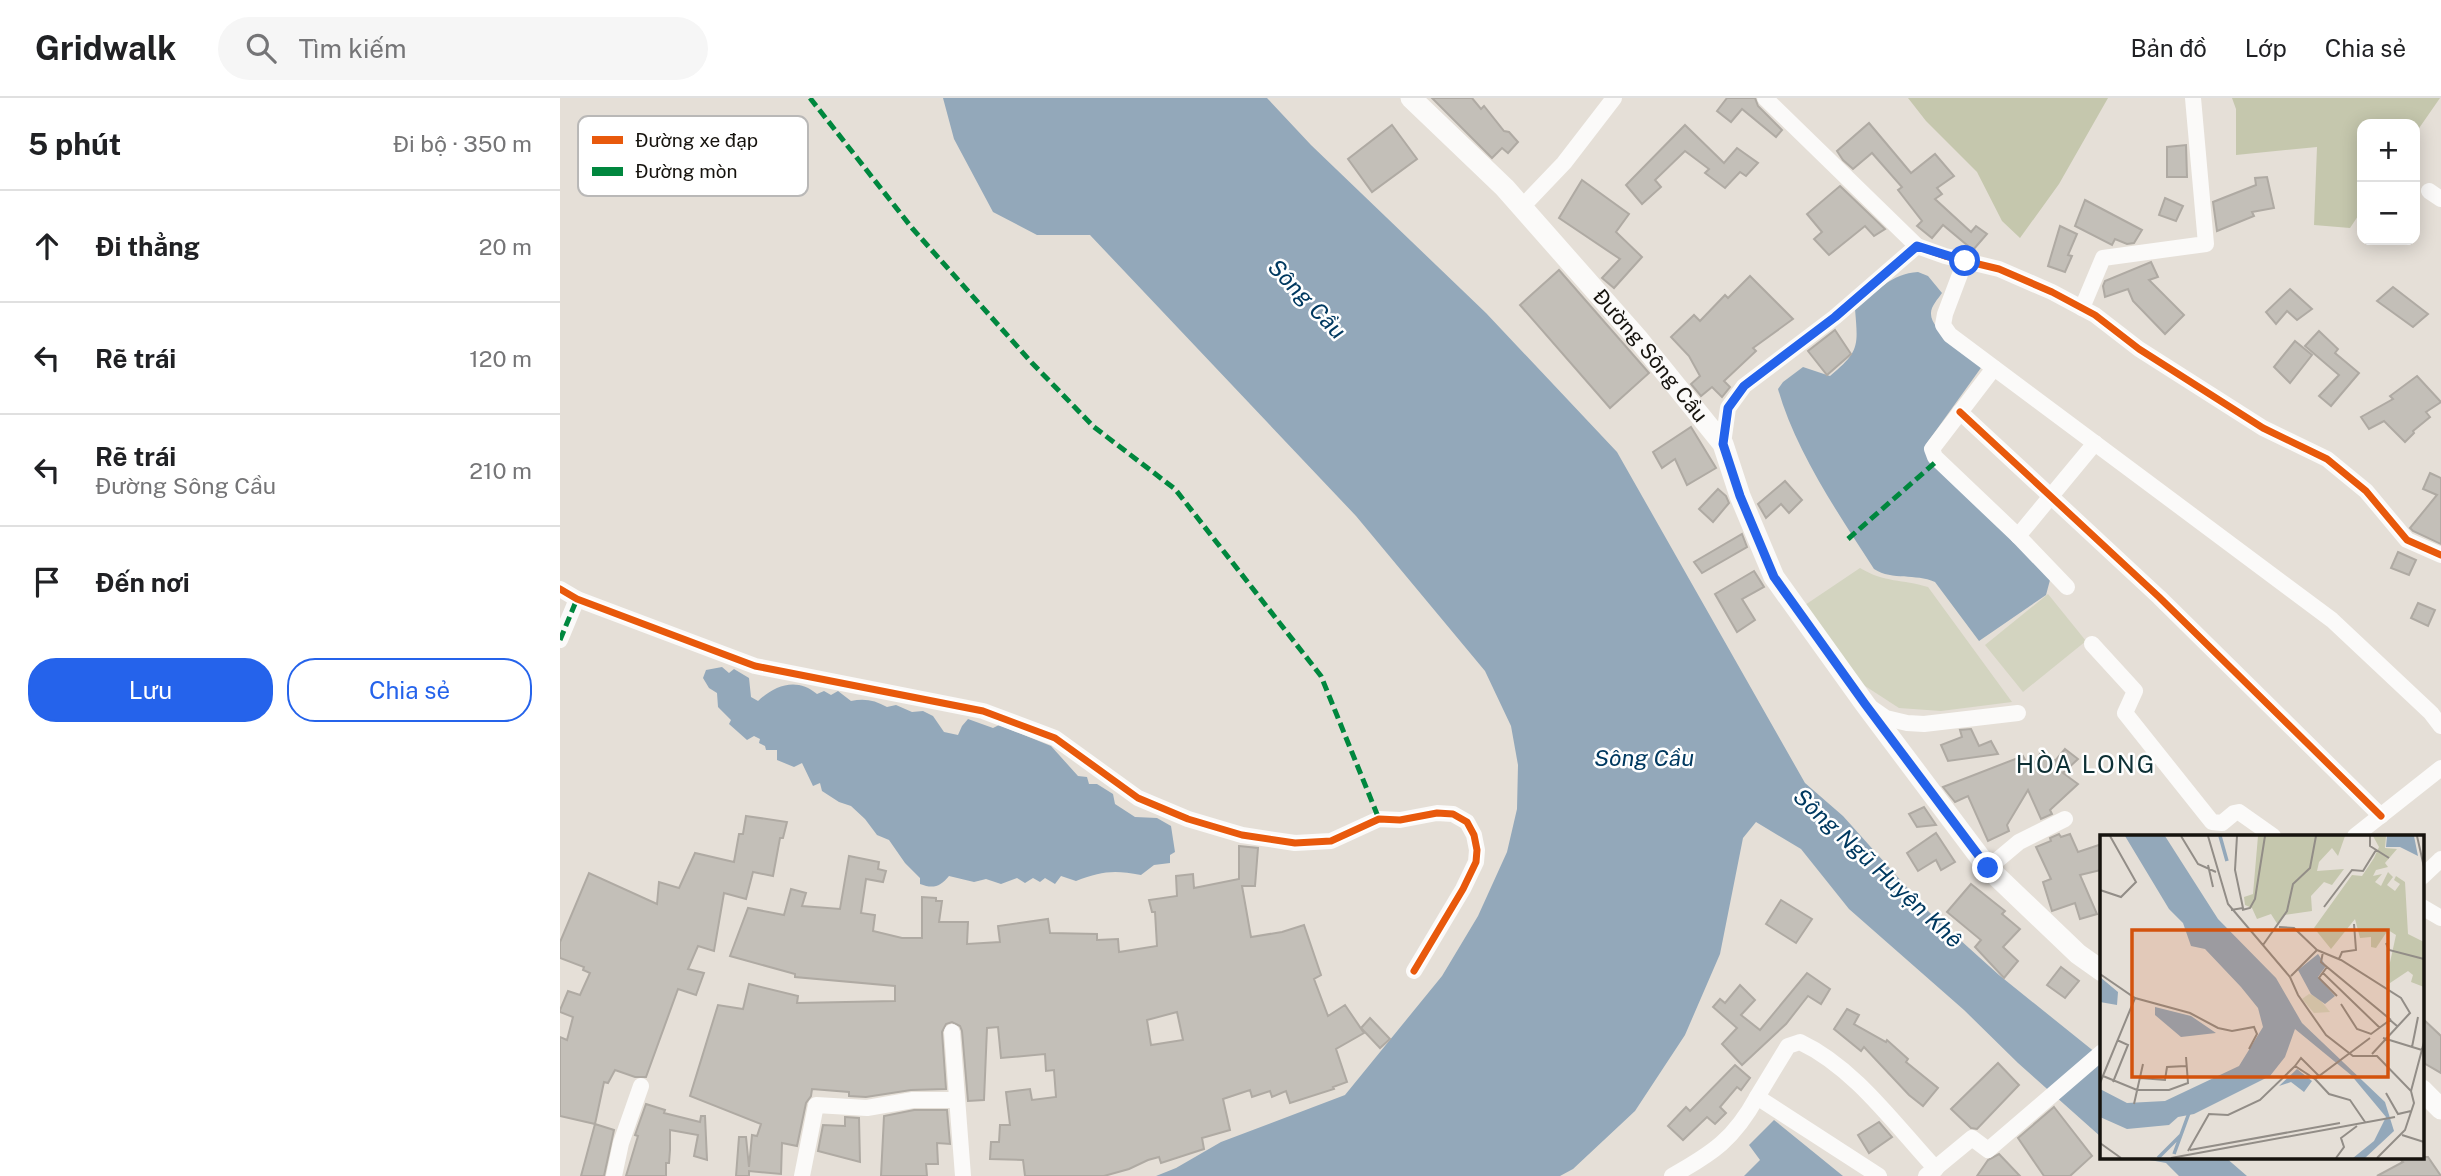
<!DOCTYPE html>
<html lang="vi">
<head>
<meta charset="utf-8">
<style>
	body { margin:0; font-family:"Public Sans",sans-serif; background:#f6f6f6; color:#202124 }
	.controls { position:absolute; right:21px; top:21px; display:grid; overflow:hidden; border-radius:14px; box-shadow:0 4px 18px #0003 }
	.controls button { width:63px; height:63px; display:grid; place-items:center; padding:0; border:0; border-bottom:2px solid #e0e0e0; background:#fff; color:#202124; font:35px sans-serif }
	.stop { position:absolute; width:21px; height:21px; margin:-16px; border:5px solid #2563eb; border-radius:50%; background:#fff }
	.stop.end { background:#2563eb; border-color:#fff; box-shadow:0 2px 7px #0008 }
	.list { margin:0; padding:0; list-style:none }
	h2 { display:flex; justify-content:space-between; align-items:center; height:91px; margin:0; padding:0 28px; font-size:30px }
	h2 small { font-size:23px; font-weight:400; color:#757577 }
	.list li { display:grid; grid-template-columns:46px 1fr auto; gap:21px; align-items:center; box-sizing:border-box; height:112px; padding:0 28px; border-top:2px solid #e0e0e0 }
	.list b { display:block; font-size:26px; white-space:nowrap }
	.list p { margin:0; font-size:23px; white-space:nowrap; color:#757577 }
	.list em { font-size:23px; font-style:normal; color:#757577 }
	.actions { display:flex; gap:14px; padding:21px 28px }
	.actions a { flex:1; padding:16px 0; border:2px solid #2563eb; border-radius:28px; text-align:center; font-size:24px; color:#2563eb }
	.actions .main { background:#2563eb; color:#fff }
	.icon { flex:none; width:38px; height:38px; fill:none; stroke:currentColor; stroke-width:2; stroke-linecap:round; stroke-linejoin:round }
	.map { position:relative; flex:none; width:1881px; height:1078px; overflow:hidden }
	header { display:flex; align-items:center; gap:42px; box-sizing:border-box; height:98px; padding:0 35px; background:#fff; border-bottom:2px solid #e0e0e0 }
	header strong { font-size:33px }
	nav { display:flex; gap:38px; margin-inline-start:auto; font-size:24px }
	.search { width:490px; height:63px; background:#f6f6f6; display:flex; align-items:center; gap:18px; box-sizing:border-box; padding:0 24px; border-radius:38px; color:#757577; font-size:26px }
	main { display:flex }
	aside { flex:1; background:#fff }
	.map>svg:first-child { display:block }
	.green { fill:#d3d4c0 }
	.forest { fill:#c5c7ad }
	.water { fill:#93a8ba }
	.building { fill:#c3bfb8; stroke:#afaaa3; stroke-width:2; fill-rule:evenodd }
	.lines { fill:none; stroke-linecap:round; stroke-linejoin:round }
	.minor { stroke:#fbfaf9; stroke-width:16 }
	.secondary { stroke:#fbfaf9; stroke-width:21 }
	.quiet { stroke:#00873e; stroke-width:5; stroke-dasharray:10 5; stroke-linecap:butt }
	.cycleway-casing { stroke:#fff; stroke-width:11 }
	.cycleway { stroke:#e8590c; stroke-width:7 }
	.route { stroke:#2563eb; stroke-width:9 }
	.labels { text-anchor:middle; stroke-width:5; stroke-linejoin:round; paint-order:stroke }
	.street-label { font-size:21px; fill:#16130e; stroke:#fff }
	.water-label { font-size:23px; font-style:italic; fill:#003960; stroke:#fff }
	.quarter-label { font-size:24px; letter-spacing:2px; fill:#0d3035; stroke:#fff }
	.inset-river { fill:none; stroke:#93a8ba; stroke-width:3.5 }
	.inset-road { fill:none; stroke:#928d87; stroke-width:2 }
	.view { fill:#d3520c; fill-opacity:0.15; stroke:#d3520c; stroke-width:3.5 }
	.inset-edge { fill:none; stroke:#16130e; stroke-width:3.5 }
	.key { fill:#fff; stroke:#b9b8b7; stroke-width:2 }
	.key-label { font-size:19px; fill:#16130e }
</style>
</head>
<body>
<header>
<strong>Gridwalk</strong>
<div class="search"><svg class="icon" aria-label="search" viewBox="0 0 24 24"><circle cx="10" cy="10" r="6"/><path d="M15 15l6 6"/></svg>Tìm kiếm</div>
<nav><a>Bản đồ</a><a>Lớp</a><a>Chia sẻ</a></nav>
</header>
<main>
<aside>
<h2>5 phút<small>Đi bộ · 350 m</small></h2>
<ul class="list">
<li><svg class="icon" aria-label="ahead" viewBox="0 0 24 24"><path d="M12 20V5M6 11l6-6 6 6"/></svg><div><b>Đi thẳng</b></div><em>20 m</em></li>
<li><svg class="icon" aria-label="left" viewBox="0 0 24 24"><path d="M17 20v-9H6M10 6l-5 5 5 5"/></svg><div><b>Rẽ trái</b></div><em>120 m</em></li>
<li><svg class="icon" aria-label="left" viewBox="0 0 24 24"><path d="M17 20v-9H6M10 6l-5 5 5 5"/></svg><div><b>Rẽ trái</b><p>Đường Sông Cầu</p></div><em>210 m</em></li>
<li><svg class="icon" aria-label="arrive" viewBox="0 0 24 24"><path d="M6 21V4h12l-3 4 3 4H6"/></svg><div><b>Đến nơi</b></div></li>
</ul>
<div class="actions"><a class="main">Lưu</a><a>Chia sẻ</a></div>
</aside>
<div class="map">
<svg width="1881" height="1078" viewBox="0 0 1881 1078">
	<rect width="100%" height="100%" fill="#e5dfd7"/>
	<g class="green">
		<path d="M1300,470C1325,485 1342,481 1368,489L1452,604L1381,613L1339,610L1302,586L1245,507Z"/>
		<polygon points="1488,496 1526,543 1463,594 1425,547"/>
	</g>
	<g class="forest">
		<polygon points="1348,0 1548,0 1499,86 1460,140 1442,123 1417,74 1366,23"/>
		<polygon points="1672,0 1880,0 1855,36 1855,26 1802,26 1802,112 1790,130 1754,127 1757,49 1676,57 1676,11"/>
	</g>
	<g class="water">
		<polygon points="383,0 707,0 751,47 926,215 1057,354 1245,685 1283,718 1369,814 1439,877 1541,959 1541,1039 1458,965 1404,912 1289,811 1241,751 1196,724 1183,740 1160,856 1125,937 1075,1013 1013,1071 1000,1078 596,1078 616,1070 661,1044 785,997 882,878 918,818 947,754 957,711 958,667 951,628 925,573 796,418 530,137 477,137 433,114 394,41"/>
		<path d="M1358,174L1368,178L1382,195C1378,201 1371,208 1371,215C1370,233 1409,257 1423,267L1367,345L1490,482L1486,497L1419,543L1375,484C1355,475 1333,483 1314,471C1279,417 1235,352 1218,291L1223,284L1243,269L1270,278C1300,253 1298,248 1295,211C1314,195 1332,175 1358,174Z"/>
		<path d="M162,569L169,575L174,571L189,580L191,599L198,603C215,587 237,579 257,596L264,593L271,597L278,593L291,603C304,600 315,602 327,609L336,607L352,614L363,613L373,618L384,634L398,637L402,628L408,621L433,630L439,627L491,648L518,678L527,679L529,686H537L553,696L555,706L575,719L597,720L611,728L615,754L610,757V765L594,767L581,777C554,772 542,773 516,783L501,778L495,786L485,780L480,784L473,780L465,785L457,780L441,786L426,781L414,784L389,778C380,789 373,791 360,786V780L345,765L329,742L317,737L305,721L291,708L279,704L262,693L260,685L253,688L242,665L234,669L217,662V652H206L205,648L199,645L200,641L194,638L187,642L169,626L171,622L158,609L157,595L149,590L143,580L146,572Z"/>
		<polygon points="1214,1022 1283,1078 1184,1078 1200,1062 1189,1047"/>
		<polygon points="1574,1059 1665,1059 1687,1078 1619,1078 1606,1065"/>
	</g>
	<g class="building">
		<polygon points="872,0 912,0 921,11 924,8 944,33 949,34 958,44 948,55 942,50 932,60"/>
		<polygon points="1167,0 1195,0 1198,8 1222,32 1216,39 1182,11 1171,24 1157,13"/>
		<polygon points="1309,25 1351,75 1375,56 1394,78 1377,90 1382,96 1375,101 1411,134 1416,128 1427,136 1413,152 1383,127 1372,140 1357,128 1362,123 1338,92 1342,89 1312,55 1293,71 1283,62 1277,53"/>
		<polygon points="832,27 857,61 812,94 788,61"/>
		<polygon points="1125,27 1164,65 1177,50 1198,65 1186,78 1180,74 1165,90 1145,75 1149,71 1125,53 1095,82 1101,89 1082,106 1066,87"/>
		<polygon points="1626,47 1627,79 1607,79 1607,49"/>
		<polygon points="1707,79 1714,110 1692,114 1694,118 1657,133 1653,104 1696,87 1695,80"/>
		<polygon points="1022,82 1069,116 1056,134 1082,159 1054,190 1042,180 1060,161 999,120"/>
		<polygon points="1280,88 1325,131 1314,138 1305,128 1269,157 1254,141 1262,134 1247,116"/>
		<polygon points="1605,100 1623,108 1616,123 1599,117"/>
		<polygon points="1525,102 1582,132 1574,145 1567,146 1555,141 1552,147 1515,128"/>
		<polygon points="1500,128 1517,136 1508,157 1512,158 1505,174 1488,168"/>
		<polygon points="1591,164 1598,179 1589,182 1624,217 1605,236 1573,203 1568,191 1545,199 1543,188 1545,183"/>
		<polygon points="999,172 1089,275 1050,310 960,207"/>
		<polygon points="1190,178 1233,221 1193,250 1196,253 1164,283 1170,289 1162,299 1152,289 1141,298 1131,286 1140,278 1129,258 1111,239 1134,217 1140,223 1165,197 1168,200"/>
		<polygon points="1833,189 1868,216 1853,229 1817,203"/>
		<polygon points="1730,191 1752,211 1737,222 1727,213 1716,226 1706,214"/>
		<polygon points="1275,232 1291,256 1267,277 1248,253"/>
		<polygon points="1759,233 1778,251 1775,255 1799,275 1771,308 1759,298 1779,277 1745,248"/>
		<polygon points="1735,243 1752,257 1730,285 1714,269"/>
		<polygon points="1857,278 1881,304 1866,314 1870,319 1853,333 1854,335 1845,344 1824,323 1809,331 1801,319 1833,301 1830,298"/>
		<polygon points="1131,329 1156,370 1127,387 1115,361 1102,370 1093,354"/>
		<polygon points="1870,375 1881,380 1881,446 1853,433 1850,430 1877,397 1863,391"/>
		<polygon points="1225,383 1242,402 1229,415 1221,406 1206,420 1198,406"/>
		<polygon points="1158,391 1166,398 1169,405 1153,424 1139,411"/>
		<polygon points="1182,436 1187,449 1142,475 1134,464"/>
		<polygon points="1838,454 1856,462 1849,477 1831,470"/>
		<polygon points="1194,473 1204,489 1182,501 1195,522 1177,534 1155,496"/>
		<polygon points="1858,505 1875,512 1868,528 1851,520"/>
		<polygon points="1411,631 1419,648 1431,643 1438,656 1388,663 1381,647 1402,639 1400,632"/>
		<polygon points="1505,651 1518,661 1503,675 1518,686 1490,712 1492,716 1481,721 1468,692 1447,727 1449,733 1428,743 1408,698 1395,704 1383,689 1463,658 1470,671 1482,653 1495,663"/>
		<polygon points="1364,709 1376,727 1357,729 1349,716"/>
		<polygon points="186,718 227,724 223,740 220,740 213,778 193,774 186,801 164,795 154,853 138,848 128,871 144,875 136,897 118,891 86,979 75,979 55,972 48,985 44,984 35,1026 0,1018 0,939 7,942 13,919 0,914 0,912 8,893 20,897 30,875 23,872 24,869 0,860 0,844 29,775 97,806 99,784 119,790 135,755 174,764 179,736 183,736"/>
		<polygon points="1376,735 1395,764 1381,772 1376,762 1358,773 1347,755"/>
		<polygon points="1499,736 1501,739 1510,736 1518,754 1542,746 1541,772 1520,777 1537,816 1520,821 1515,805 1492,813 1483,784 1491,781 1476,749 1491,743 1490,740"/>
		<path d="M679,748L698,750L695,788H682L691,839L722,834L744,827L761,877L754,881L768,918L785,907L804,935L776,951L787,984L773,989L774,991L730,1005L726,993L712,999L710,993L692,999L690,992L663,1001L670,1032L642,1040L644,1051L601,1065L599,1059L588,1062L569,1071L544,1078H465L463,1062L430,1061L431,1044H439L440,1027H450L446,994L470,991L472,1002L496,999L494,972L486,973L485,956L441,960L438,929L427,930L424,1002L408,1003L402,933L400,928L392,924L386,926L382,934L386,991L351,992L306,999L289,998V994L252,991L251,998L246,1005L237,1048L222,1045L221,1076L189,1073V1078H176L179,1039H186L189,1069L192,1037L197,1038L201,1026L130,998L158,907L183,911L189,886L238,898L237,905L335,903V888L235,879V876L170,858L188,810L224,817L231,791L246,795L242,808L280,811L289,758L319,764L318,771L326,773L323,784L306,781L301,815L315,817L313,833L342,840H362V799L376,800V803H382L379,824H408L407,846L440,844L438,828L488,821L490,835L537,836V842L558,841L559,854L597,848L595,814H592L589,802L617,798L616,778L633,776L634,790L679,781ZM617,914L623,942L591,947L587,922Z"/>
		<polygon points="1411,786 1445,813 1442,816 1460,831 1443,849 1458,863 1444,880 1415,849 1421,842 1387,814"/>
		<polygon points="1221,802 1252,821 1236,845 1206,826"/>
		<polygon points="1501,869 1519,883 1505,900 1487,887"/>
		<polygon points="1247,875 1270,891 1261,906 1248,898 1226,926 1182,967 1162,946 1177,930 1153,909 1160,901 1165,905 1180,887 1195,902 1181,917 1200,932"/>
		<polygon points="1287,911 1299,917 1294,926 1326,944 1327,942 1348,961 1346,964 1378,990 1363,1008 1349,997 1304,949 1301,953 1274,931"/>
		<polygon points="810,920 830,941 820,950 801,930"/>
		<polygon points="1862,920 1881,938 1881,975 1862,964"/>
		<polygon points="1438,965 1459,987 1417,1031 1411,1030 1391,1011"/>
		<polygon points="1175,967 1190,980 1181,992 1177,989 1160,1009 1166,1015 1155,1026 1147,1019 1123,1042 1108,1028 1126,1009 1130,1013"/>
		<polygon points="86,1006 105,1012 104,1015 140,1024 141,1018 145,1018 147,1062 134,1058 138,1037 110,1032 110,1052 109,1065 106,1065 106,1078 66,1078 78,1038 75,1037"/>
		<polygon points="1494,1009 1532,1058 1510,1078 1484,1078 1458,1040"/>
		<polygon points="354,1012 387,1012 390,1046 377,1045 378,1066 366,1066 367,1078 321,1078 324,1018"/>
		<polygon points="285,1019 299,1020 300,1064 258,1053 263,1027 285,1028"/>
		<polygon points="1319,1024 1332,1039 1309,1055 1298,1037"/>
		<polygon points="35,1026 54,1032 44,1078 21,1078"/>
		<polygon points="1439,1056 1460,1078 1417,1078 1428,1062"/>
		<polygon points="1838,1059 1868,1059 1881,1078 1817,1078 1843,1064"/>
	</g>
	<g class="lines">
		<g class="minor">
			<polyline points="1205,0 1357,148"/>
			<polyline points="1869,93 1881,101"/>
			<polyline points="962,109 1004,65 1054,0"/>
			<polyline points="1405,163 1385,216 1383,227 1390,237 1772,522 1871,615 1881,628"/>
			<polyline points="1522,210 1543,160 1646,146 1633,0"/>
			<polyline points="1434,270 1372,351 1375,359 1458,438 1507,489"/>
			<polyline points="1400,314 1599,499 1821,718"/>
			<polyline points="1163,346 1168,310 1184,288 1275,219 1357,148 1385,158 1439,171 1492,194 1535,217 1579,251 1703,330 1767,361 1806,393 1847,442 1881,457"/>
			<polyline points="1458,438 1535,345"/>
			<polyline points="0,491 17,501 195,568 423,613 495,640 578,700 628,721 682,737 735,745 771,743 819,721 840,722 877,715 893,716 907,724 914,737 917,752 916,764 903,791 854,873"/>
			<polyline points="0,542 17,501"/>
			<polyline points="1532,546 1575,593 1565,615 1652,724 1662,725 1674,715 1679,714 1713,738"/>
			<polyline points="1313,611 1326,620 1347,625 1364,626 1458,615"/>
			<polyline points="1795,738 1881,670"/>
			<polyline points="1428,770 1459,744 1505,721"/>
			<polyline points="1862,779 1881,761"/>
			<polyline points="1862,809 1881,820"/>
			<polyline points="392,934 403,1078"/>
			<path d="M1197,999L1228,948L1240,944C1295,970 1335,1027 1376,1071"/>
			<polyline points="54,1078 61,1045 81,988"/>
			<polyline points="242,1078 256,1007 307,1010 353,1002 397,1002"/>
			<path d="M1112,1078C1153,1055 1174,1041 1197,999L1319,1078"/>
			<polyline points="1366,1078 1412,1040 1428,1052 1542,954"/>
		</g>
		<g class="secondary">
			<path id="s1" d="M851,0L945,90L1079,242L1163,346L1180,398L1214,479L1305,606L1428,770L1518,856L1542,873"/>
			<polyline points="1862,992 1881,1011"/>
		</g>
		<g class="quiet">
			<polyline points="250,0 352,130 472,265 534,329 615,391 761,578 819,721"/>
			<polyline points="1288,441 1378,362"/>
			<polyline points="0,542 17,501"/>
		</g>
		<defs>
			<g id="cycleway">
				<polyline points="1400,314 1599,499 1821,718"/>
				<polyline points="1163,346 1168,310 1184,288 1275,219 1357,148 1385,158 1439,171 1492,194 1535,217 1579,251 1703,330 1767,361 1806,393 1847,442 1881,457"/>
				<polyline points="0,491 17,501 195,568 423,613 495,640 578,700 628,721 682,737 735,745 771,743 819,721 840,722 877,715 893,716 907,724 914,737 917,752 916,764 903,791 854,873"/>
			</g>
		</defs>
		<use href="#cycleway" class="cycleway-casing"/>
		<use href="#cycleway" class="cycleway"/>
	</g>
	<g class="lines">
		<polyline class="route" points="1405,163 1357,148 1275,219 1184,288 1168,310 1163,346 1180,398 1214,479 1305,606 1428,770"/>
	</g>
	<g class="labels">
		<g class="street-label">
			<text dy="7" stroke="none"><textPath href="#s1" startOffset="352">Đường Sông Cầu</textPath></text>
		</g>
		<g class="water-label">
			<text transform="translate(747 201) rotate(46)" y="8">Sông Cầu</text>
			<text x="1084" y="668">Sông Cầu</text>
			<text transform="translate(1318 770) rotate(43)" y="8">Sông Ngũ Huyện Khê</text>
		</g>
		<g class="quarter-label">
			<text x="1526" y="675">HÒA LONG</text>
		</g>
	</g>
	<g transform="translate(1540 737)">
		<rect width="324" height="324" fill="#e5dfd7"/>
		<path d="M209,159L218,162L230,177L214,178L202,164Z" fill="#d3d4c0"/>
		<path d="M158,1H245L238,21L232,13L219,27L217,36L244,34L232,50L224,47L211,61L212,76L184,80L178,90L171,79L157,84L152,73L145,70L144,62L153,59ZM273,1H286L285,13L297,14L285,28L288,32L276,35L273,41L282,39L275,47L281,51L288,37L293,42L287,50L295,56L300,49L294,45L296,41L305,47L308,99L324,107V152L311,147L313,140L308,136L290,148L287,141L296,100L288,95L276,113L271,112V102L260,103L255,84L231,114L214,93L252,40L262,41L274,23L279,12Z" fill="#c5c7ad"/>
		<path d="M25,1H65L118,84L176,143L202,188L285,267L294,296L265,323H253L274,306L286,282L251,240L195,194L185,222L170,241L94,279L78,282L69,290L27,294L0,282V254L27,268L65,266L139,231L163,192L158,173L141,152L105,114L91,111L83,88L69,74ZM287,1H314L318,21L300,12H286ZM218,119L226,131L218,142L235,161L225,169L211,159L198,135ZM0,142L18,157L17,170L0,167ZM55,172L91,181L116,198L81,202L55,180ZM197,234L212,246L204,257L191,247L179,251Z" fill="#93a8ba"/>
		<path class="inset-river" d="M120,1L127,26M74,319L89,278M58,323L81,300"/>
		<path class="inset-road" d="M81,1L98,29L116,37M108,1L128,69L190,142L198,160L226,200L253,221H277L311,256L314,268L305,295L277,323M270,1V11L289,23M317,1L324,32M108,30L113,52M0,55L21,62L36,47L10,1M224,72L252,35L263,36L276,15M131,75L143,73L135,35L137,1M142,75L150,73L155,64L165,1M179,92L194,93L217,115M286,108L289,115L324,124M163,110L187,76L193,49L210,33L216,1M223,117L221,127L291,185M239,124L242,117L256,115L254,89M227,132L219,143L237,161M223,138L280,193M0,139L35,163L90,178L118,193L132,196L154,192L157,199L149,214M191,141L217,115L241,125L301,163L310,178L272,219M241,169L257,194L271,199L290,185L297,191M283,203L322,215M312,212L318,182M195,231L201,223L219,241M3,241L37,255H69L88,248L86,222M40,243L65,245L67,232L86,231M215,244L229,259L250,265L265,287M13,247L28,210L17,205M0,248L35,163M311,256L324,207M286,258L298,279L311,276M34,269L43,229M302,300L324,307M0,308L21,323M90,315L240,288M88,316L109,279L128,280L160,265L195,231L215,244L270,203M71,323L295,282M236,323L244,312L241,303L257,291"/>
		<path class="view" d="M32,95H288V242H32Z"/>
		<rect width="324" height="324" class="inset-edge"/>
	</g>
	<rect x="18" y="18" width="230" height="80" rx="10" class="key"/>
	<rect x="32" y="38" width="31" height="8" fill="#e8590c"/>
	<rect x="32" y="69" width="31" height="9" fill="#00873e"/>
	<g class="key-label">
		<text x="75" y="49">Đường xe đạp</text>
		<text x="75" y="80">Đường mòn</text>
	</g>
</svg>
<div class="controls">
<button>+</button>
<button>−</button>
</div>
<div class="stop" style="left:1405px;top:163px"></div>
<div class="stop end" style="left:1428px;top:770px"></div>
</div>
</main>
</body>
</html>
